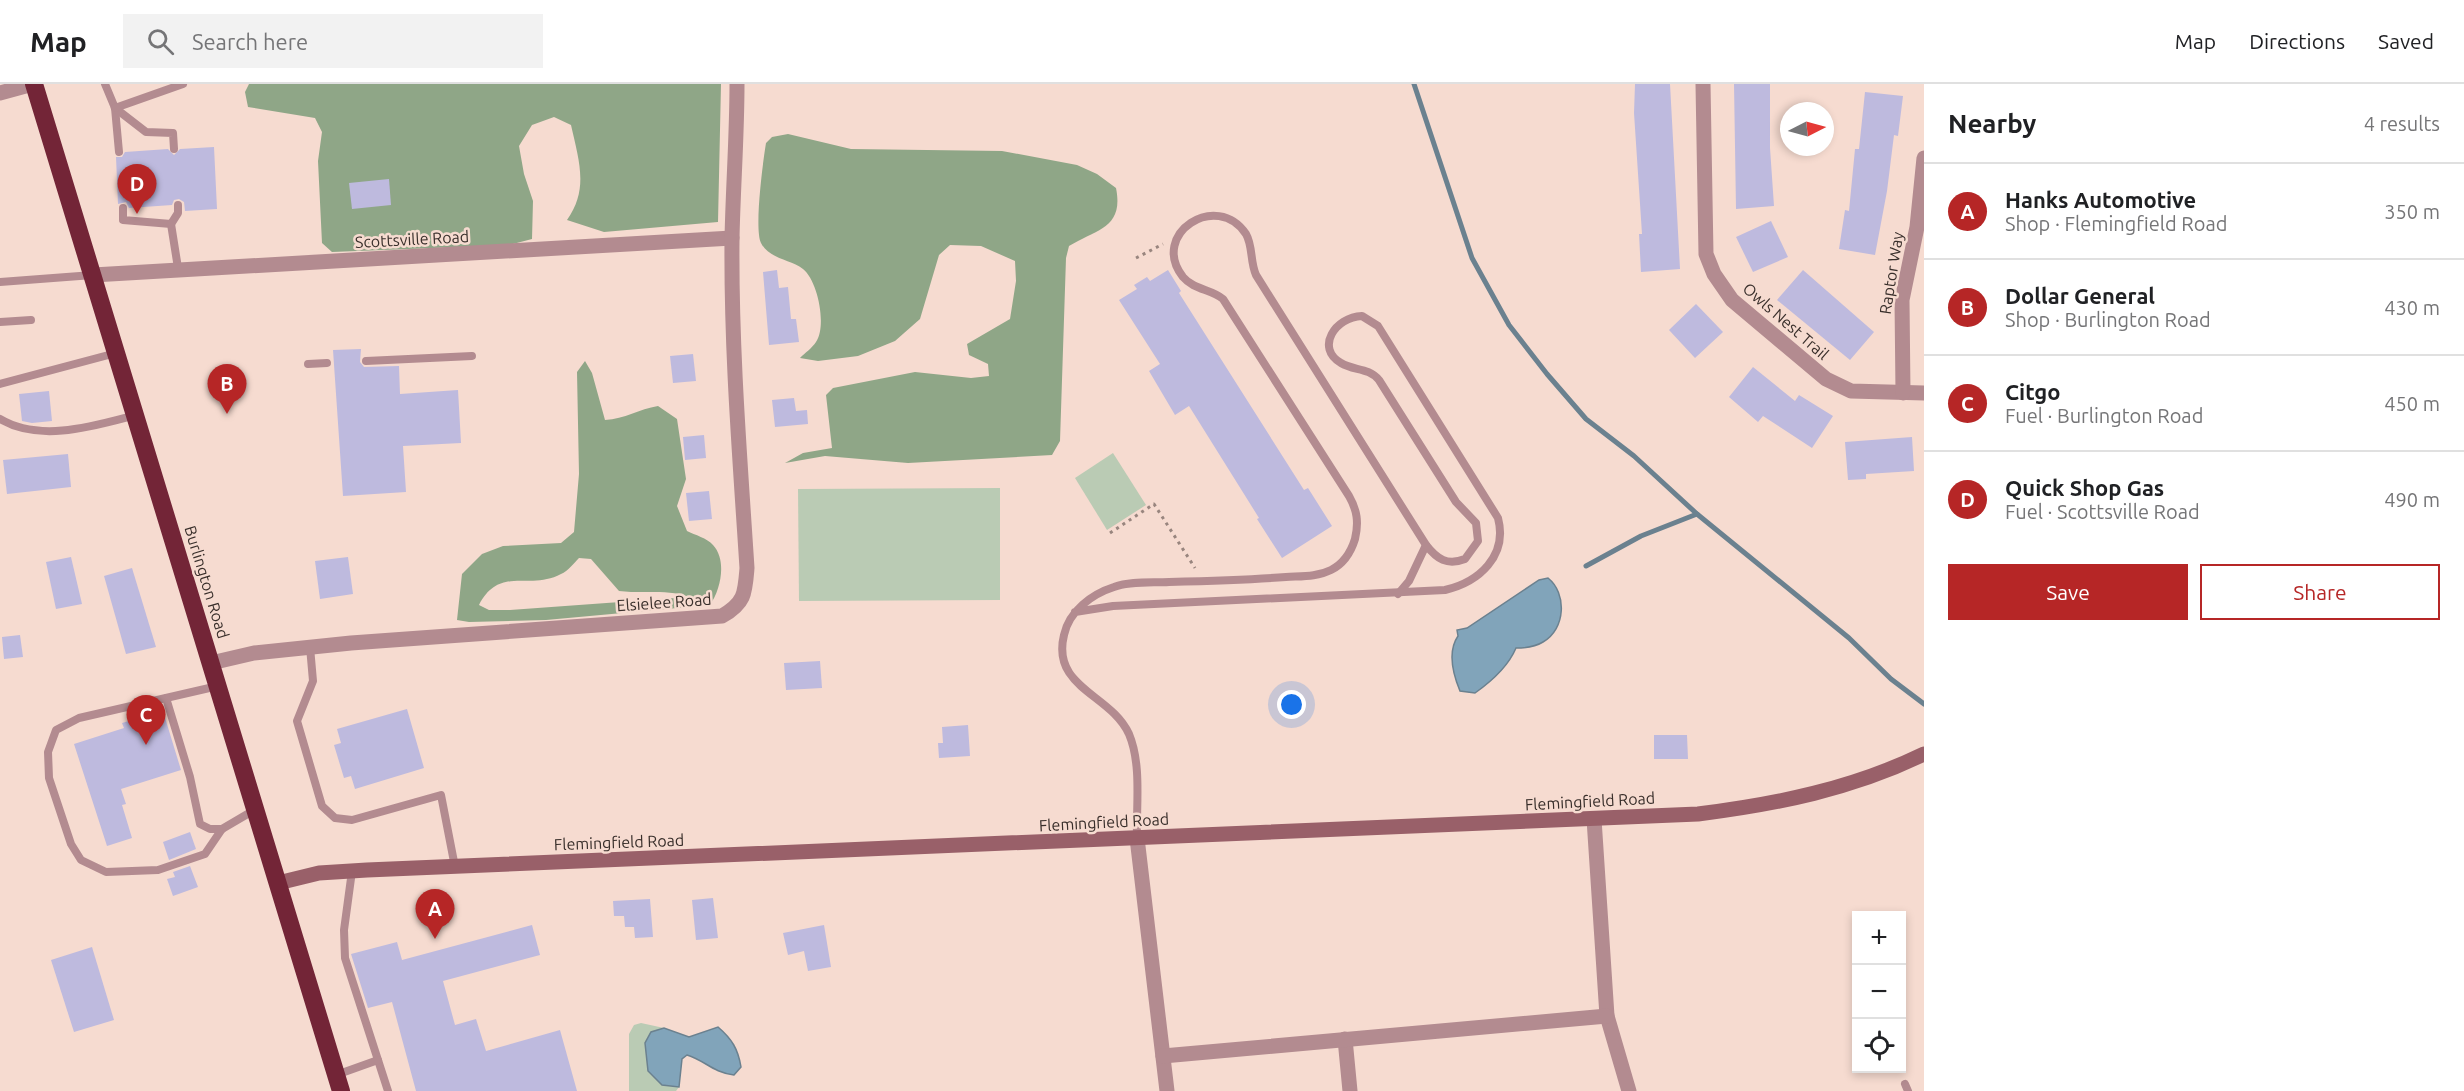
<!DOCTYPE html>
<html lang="en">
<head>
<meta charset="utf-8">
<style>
	body { margin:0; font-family:Ubuntu,sans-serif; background:#f2f2f2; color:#202124 }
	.controls { position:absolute; right:18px; bottom:18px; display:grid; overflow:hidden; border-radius:0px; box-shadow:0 3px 9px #0003 }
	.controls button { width:54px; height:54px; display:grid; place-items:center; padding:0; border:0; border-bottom:2px solid #e0e0e0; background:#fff; color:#202124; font:30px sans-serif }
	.compass { position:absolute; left:1780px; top:18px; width:54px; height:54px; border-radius:50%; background:#fff; box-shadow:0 3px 9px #0003; rotate:84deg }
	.you { position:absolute; left:1292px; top:621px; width:21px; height:21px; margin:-15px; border:4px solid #fff; border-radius:50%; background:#1a73e8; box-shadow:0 0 0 9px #1a73e833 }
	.badge { display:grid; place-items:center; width:39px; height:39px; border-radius:50%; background:#b62626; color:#fff; font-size:20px; font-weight:700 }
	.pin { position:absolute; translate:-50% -50px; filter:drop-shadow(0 2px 3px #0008) }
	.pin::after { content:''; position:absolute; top:32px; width:21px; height:18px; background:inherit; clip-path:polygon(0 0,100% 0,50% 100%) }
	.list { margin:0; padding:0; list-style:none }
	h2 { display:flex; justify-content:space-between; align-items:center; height:78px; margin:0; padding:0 24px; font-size:26px }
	h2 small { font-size:20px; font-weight:400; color:#757577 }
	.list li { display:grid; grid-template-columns:39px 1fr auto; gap:18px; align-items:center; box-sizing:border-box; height:96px; padding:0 24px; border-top:2px solid #e0e0e0 }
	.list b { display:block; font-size:22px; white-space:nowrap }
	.list p { margin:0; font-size:20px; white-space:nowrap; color:#757577 }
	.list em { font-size:20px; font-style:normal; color:#757577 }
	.actions { display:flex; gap:12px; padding:18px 24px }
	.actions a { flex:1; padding:14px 0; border:2px solid #b62626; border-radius:0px; text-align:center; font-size:21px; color:#b62626 }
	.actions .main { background:#b62626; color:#fff }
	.icon { flex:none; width:33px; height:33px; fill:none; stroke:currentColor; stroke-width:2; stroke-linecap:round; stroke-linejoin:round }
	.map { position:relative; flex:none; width:1924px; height:1007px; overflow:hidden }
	header { display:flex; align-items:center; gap:36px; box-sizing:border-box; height:84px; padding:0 30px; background:#fff; border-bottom:2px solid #e0e0e0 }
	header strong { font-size:28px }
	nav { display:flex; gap:33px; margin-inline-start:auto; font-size:21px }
	.search { width:420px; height:54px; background:#f2f2f2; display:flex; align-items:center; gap:15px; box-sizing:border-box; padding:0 21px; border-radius:0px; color:#757577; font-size:22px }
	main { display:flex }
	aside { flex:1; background:#fff }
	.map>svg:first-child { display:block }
	.green { fill:#bacbb4 }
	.forest { fill:#8fa687; fill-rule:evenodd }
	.water { fill:#81a4ba; stroke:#6b818f; stroke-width:1.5 }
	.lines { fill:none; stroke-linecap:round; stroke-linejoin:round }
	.stream { stroke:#6b818f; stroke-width:5 }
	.building { fill:#bebade }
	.path { stroke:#98857e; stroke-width:3; stroke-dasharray:3 4.5; stroke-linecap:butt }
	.lane { stroke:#b38b90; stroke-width:8 }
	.street { stroke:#b38b90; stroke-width:15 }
	.secondary { stroke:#996069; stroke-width:15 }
	.highway { stroke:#732537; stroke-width:18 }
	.labels { text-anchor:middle; stroke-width:5; stroke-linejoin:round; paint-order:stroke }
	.street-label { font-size:16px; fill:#392f2b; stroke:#f6dbd0 }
</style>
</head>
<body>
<header>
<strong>Map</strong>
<div class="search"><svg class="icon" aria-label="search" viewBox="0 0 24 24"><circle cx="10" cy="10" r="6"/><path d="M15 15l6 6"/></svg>Search here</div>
<nav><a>Map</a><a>Directions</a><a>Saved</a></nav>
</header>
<main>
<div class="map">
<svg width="1924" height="1007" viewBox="0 0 1924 1007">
	<rect width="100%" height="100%" fill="#f6dbd0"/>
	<g class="green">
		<polygon points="1113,369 1146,421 1107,446 1075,394"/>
		<polygon points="1000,404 1000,516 799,517 798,405"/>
		<polygon points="641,939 664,944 651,948 645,959 648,986 662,1001 679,1003 676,1007 629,1007 629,950 634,941"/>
	</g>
	<g class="forest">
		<path d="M249,0H721L718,138L604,148L567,136C589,105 579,77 571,41L554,33L532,41L519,62L524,90L533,117L532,155L509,161L332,168L322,159L318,77L322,48L315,34L248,23L245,8Z"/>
		<path d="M788,50L851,65L1002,67L1077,81L1097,90L1116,104C1124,144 1097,145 1069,162L1066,174L1060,357L1052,371L908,379L825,372L785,379L803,369L832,364L826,311L833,304L915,288L971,294L989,292L988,280L969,271L967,260L1010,235L1016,197L1015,177L981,162L950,161L939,171L920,235L895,257L858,272L818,277L800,274C805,269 812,264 816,258C827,242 818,197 803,185C790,175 769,175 761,159C754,145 763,77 766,59L772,53Z"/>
		<path d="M585,277L592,289L605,336C625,335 639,325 658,322L677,335L686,395L677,422L687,447C695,451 707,454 713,461C727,476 721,505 710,521L546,536L469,538L457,536L462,490L482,470L503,462L561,459L574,448L579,390L577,288ZM579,474L591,475L619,507C643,510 667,505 689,513L510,526H489L479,521C500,481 529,507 561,490C568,487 574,479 579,474Z"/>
	</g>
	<g class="water">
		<path d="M1548,494C1567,509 1566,545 1543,558C1535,563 1525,564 1516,564C1508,583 1492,597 1475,609L1460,607C1453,590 1447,568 1458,552L1457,546L1467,544L1539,496Z"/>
		<path d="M718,943C732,955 738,965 741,983L734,991C712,988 706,977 687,971L682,975L679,1003L662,1001L648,987L645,959L651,948L664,944L689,953Z"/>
	</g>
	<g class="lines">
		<g class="stream">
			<polyline points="1414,0 1472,174 1509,241 1547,290 1586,335 1634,372 1697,430 1849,554 1891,595 1924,620"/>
			<polyline points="1586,482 1641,452 1697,430"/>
		</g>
	</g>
	<g class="building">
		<polygon points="1635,0 1670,0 1680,185 1641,188 1639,150 1642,150 1634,29"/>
		<polygon points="1734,0 1770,0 1770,64 1774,122 1736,125"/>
		<polygon points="1865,8 1903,12 1898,52 1894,51 1887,107 1875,171 1839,165 1845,126 1849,127 1855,65 1859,65"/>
		<polygon points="214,63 217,125 185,127 184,118 179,115 174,116 172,121 129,124 126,118 118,120 116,73 122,73 125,68 168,65 174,71 180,65"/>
		<polygon points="389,95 391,121 352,125 349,99"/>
		<polygon points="1771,137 1788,173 1753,188 1736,153"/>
		<polygon points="777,186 779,204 788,203 791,235 796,235 799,258 769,261 763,188"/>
		<polygon points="1168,186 1181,207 1179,209 1304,406 1308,404 1332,442 1282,474 1257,435 1259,434 1189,322 1175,331 1149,287 1160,280 1119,216 1137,205 1134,201 1147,193 1150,197"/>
		<polygon points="1803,186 1874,248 1850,276 1777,216"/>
		<polygon points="1696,220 1723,248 1695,274 1669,246"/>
		<polygon points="361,265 360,278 364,283 399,282 400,310 458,306 461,359 403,362 406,408 343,412 333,266"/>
		<polygon points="693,270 696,297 673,299 670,272"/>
		<polygon points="1753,283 1795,317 1799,311 1833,332 1812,364 1763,332 1758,338 1729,313"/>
		<polygon points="49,307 52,337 32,339 22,337 19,310"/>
		<polygon points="794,314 796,327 807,326 808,340 775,343 772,316"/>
		<polygon points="704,351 706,374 685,376 683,353"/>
		<polygon points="1912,353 1914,387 1866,390 1866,395 1848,396 1845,358"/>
		<polygon points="68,370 71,403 7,410 3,376"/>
		<polygon points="709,407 712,435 689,437 686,409"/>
		<polygon points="71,473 82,520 56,525 46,478"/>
		<polygon points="348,473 353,510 320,515 315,477"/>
		<polygon points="132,484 156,563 126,570 104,492"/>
		<polygon points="20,551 23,573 4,575 2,553"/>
		<polygon points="820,577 822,604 786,606 784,579"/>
		<polygon points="407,625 424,684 355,705 351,692 344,694 334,661 341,659 337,645"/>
		<polygon points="163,627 181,686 121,705 126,720 122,721 132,754 107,762 74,660 124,644 122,639"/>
		<polygon points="968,641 970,672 939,674 938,659 943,659 942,643"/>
		<polygon points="1654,651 1687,651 1688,675 1654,675"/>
		<polygon points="190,748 196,765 169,776 163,758"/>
		<polygon points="190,782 198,803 173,812 167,795 175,793 173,788"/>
		<polygon points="713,814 718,854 696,856 692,816"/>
		<polygon points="650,815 653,853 635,854 634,843 625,843 624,832 614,832 613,817"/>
		<polygon points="532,841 540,871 443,897 455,941 476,935 486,967 560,946 577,1007 416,1007 392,918 368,924 351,870 397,858 402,876"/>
		<polygon points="824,841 831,883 808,887 804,867 788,871 783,849"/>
		<polygon points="92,863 114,936 74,948 51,876"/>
	</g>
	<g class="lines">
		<g class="path">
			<polyline points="1136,174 1163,160"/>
			<polyline points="1110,449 1154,420 1195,484"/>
		</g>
		<g class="lane">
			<polyline points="105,0 115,24 119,68"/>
			<polyline points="115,24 146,48 173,49 174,65"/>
			<polyline points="115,24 183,0"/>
			<polyline points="123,124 123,136 171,140 178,184"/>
			<polyline points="171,140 178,129 178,121"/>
			<polyline points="0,198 93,191"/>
			<polyline points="0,238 31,236"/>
			<polyline points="366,277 472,272"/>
			<polyline points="308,280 327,279"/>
			<polyline points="0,300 116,269"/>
			<path d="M0,335C40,359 94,342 136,331"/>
			<polyline points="1398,510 1409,497 1426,461"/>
			<path d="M1075,528L1113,522L1445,506C1479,498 1508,472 1498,434L1378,242L1362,232C1335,233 1315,264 1341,279C1354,287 1368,283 1379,296L1456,418L1476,439L1478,457L1465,475C1447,482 1437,475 1426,461L1256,191C1250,178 1253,162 1246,150C1217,106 1149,150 1183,193C1194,206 1211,205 1223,215L1349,412C1357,426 1359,438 1355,455C1351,468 1343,480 1331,486C1317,493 1301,492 1286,493C1247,496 1208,497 1169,498C1151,499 1131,497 1114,503C1092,510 1069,527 1064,551C1051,604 1111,610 1129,650C1142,681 1136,722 1137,754"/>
			<polyline points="310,563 313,597 297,637 322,722 335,734 352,736 441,711 455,783"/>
			<polyline points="218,602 79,634 56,646 48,668 49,694 71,760 81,776 106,788 158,786 205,770 222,745 256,725"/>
			<polyline points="166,614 190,693 200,740 210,745 222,745"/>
			<polyline points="352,787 344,846 345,874 388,1007"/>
			<polyline points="336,991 378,976"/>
			<polyline points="1905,1000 1908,1007"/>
		</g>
		<g class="street">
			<polyline points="1703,0 1706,170 1714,190 1732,216 1826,295 1851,307 1924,309"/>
			<polyline points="0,9 33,0"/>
			<polyline points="93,191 732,154"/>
			<polyline points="1903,309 1902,216 1917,143 1924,74"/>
			<path d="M211,579L254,569L351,559L722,532C745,519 745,509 747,484C740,375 731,265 732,155C733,104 737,52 737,0"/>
			<polyline points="1594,735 1607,932 1629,1007"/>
			<polyline points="1137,754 1167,1007"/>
			<polyline points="1345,955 1350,1007"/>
			<polyline points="1163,972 1607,932"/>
		</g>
		<path class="secondary" d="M278,799L319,789L367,786L1698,730C1777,720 1852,705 1924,670"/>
		<polyline class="highway" points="34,0 341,1007"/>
	</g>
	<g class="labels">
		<g class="street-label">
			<text transform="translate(412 155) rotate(-3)" y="6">Scottsville Road</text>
			<text transform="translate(1891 189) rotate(-81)" y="6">Raptor Way</text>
			<text transform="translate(1786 237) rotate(41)" y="6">Owls Nest Trail</text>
			<text transform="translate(207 498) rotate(73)" y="6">Burlington Road</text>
			<text transform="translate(664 518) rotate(-4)" y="6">Elsielee Road</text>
			<text transform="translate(1590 717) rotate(-3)" y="6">Flemingfield Road</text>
			<text transform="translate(1104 738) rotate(-3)" y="6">Flemingfield Road</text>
			<text transform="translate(619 758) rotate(-2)" y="6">Flemingfield Road</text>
		</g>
	</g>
</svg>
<div class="controls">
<button>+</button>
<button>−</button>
<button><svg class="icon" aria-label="locate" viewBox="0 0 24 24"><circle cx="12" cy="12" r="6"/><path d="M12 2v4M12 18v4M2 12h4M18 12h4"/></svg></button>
</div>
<svg class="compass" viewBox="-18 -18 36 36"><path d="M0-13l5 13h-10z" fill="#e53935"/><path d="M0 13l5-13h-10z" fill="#757577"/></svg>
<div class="you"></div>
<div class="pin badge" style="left:435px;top:855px">A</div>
<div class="pin badge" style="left:227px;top:330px">B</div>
<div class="pin badge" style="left:146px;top:661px">C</div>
<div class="pin badge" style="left:137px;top:130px">D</div>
</div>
<aside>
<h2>Nearby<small>4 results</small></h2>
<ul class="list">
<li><span class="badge">A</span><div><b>Hanks Automotive</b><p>Shop · Flemingfield Road</p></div><em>350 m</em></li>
<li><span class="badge">B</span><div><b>Dollar General</b><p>Shop · Burlington Road</p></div><em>430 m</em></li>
<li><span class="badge">C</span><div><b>Citgo</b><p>Fuel · Burlington Road</p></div><em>450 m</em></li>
<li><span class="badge">D</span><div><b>Quick Shop Gas</b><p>Fuel · Scottsville Road</p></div><em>490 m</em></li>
</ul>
<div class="actions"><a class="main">Save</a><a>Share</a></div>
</aside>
</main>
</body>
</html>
